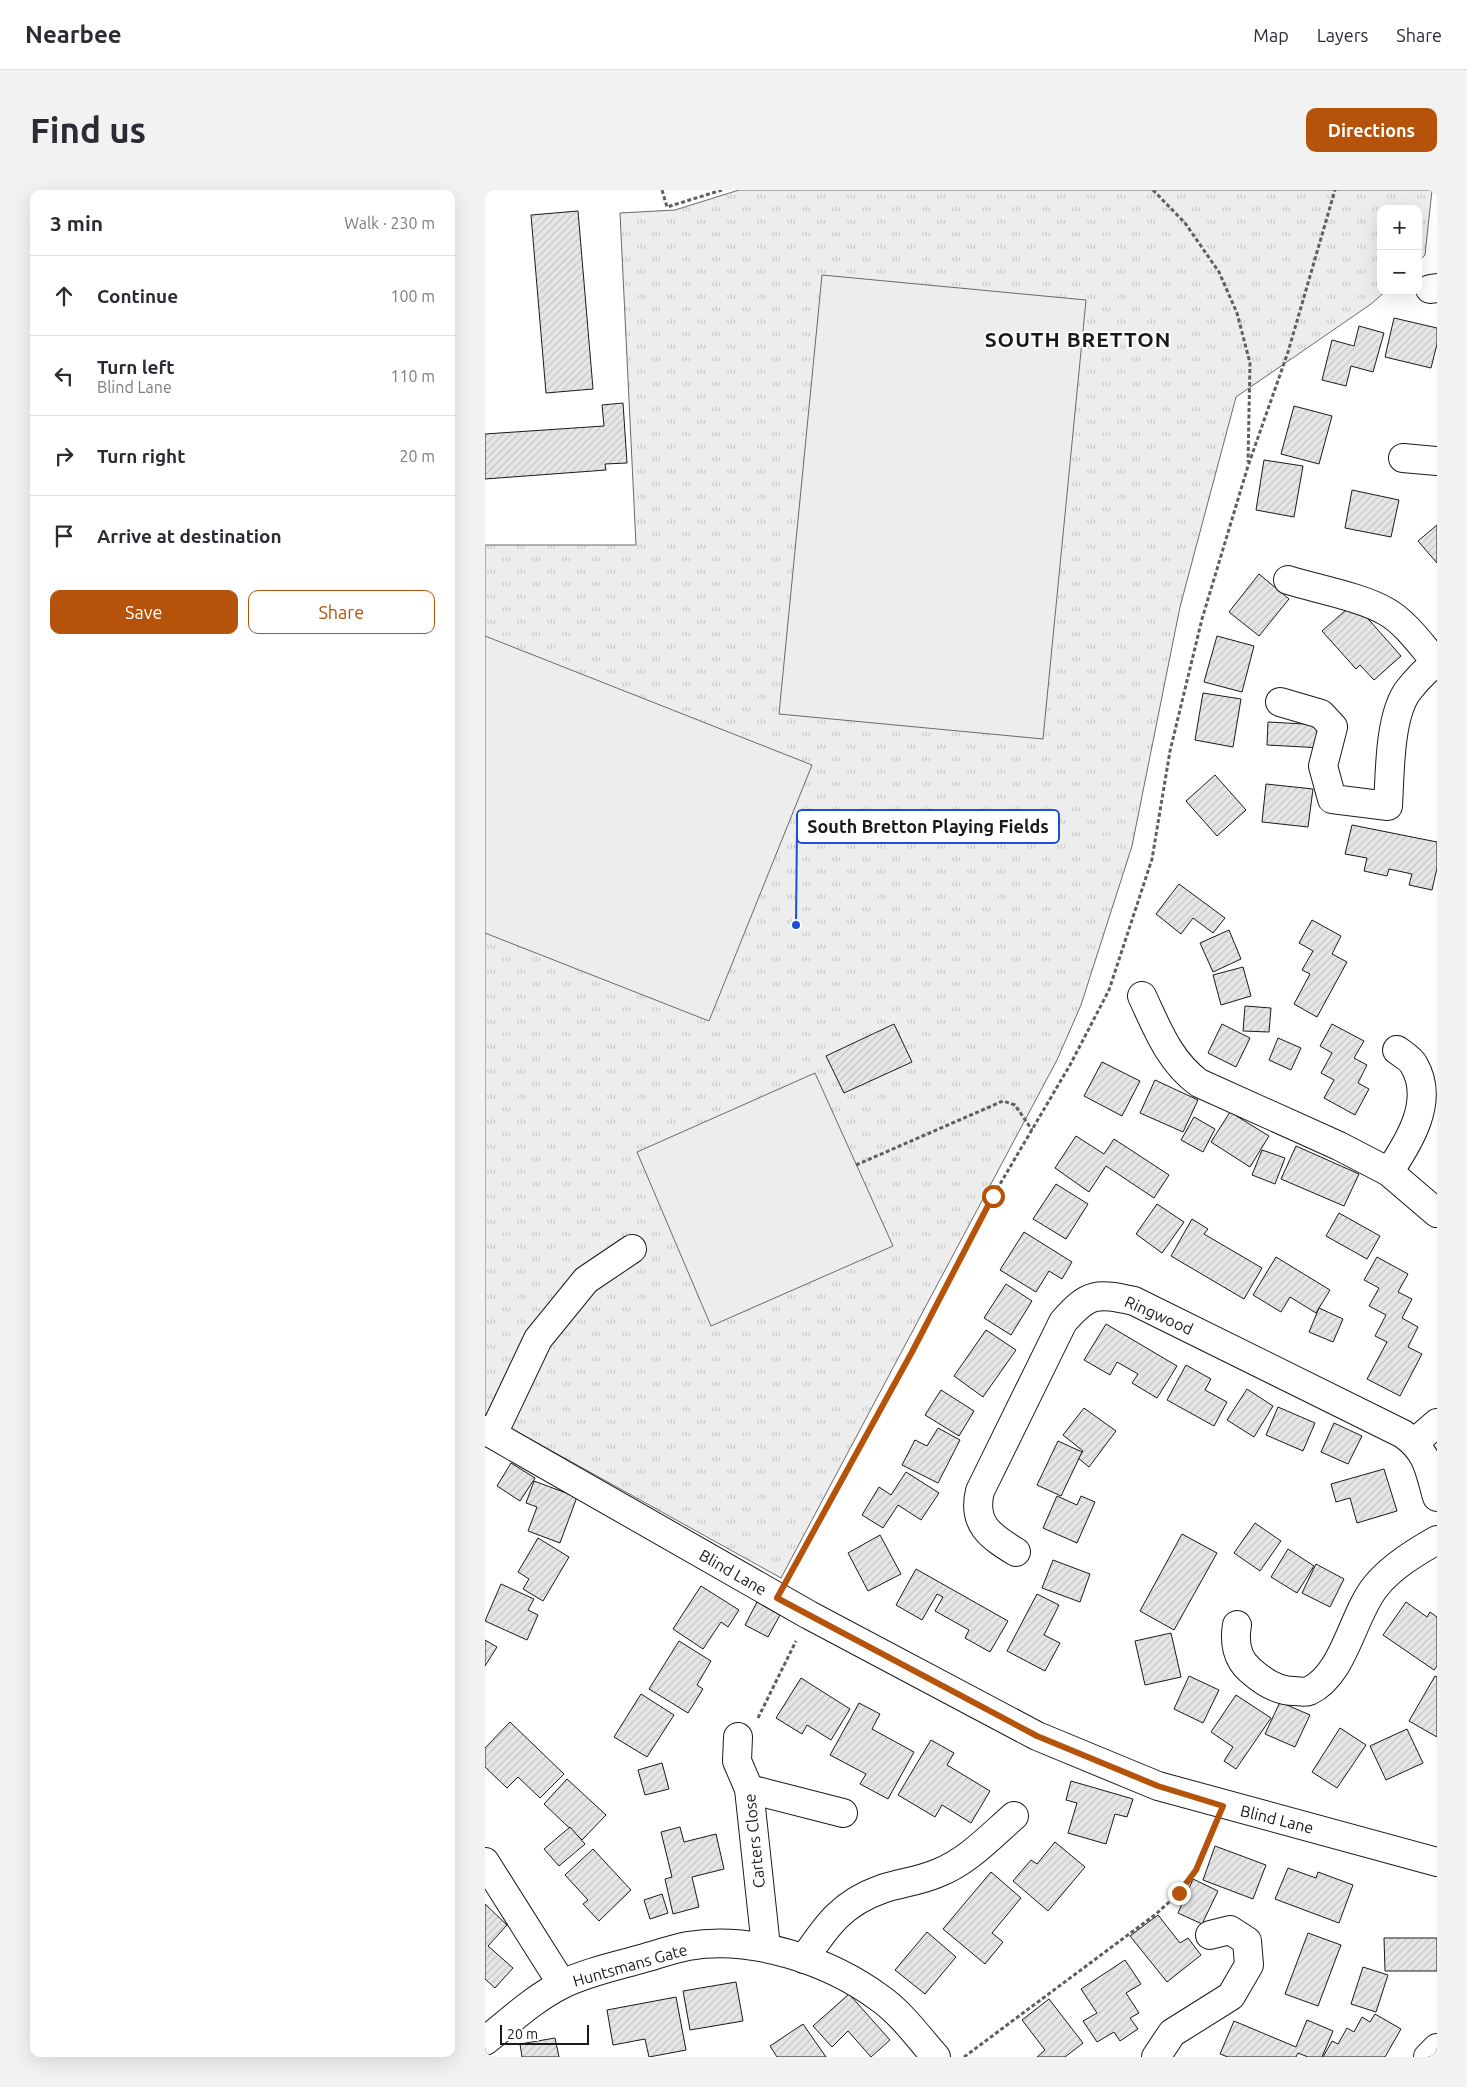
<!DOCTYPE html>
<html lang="en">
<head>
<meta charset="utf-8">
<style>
	body { margin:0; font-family:Ubuntu,sans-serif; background:#f2f2f3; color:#2b2b33 }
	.controls { position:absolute; right:15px; top:15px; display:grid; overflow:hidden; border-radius:10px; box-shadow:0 5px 20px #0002 }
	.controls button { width:45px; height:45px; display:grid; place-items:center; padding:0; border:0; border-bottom:1px solid #e1e1e2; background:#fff; color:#2b2b33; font:25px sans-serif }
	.scale { position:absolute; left:15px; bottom:12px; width:89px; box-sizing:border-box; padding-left:5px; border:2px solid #1a1a1a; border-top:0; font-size:14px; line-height:18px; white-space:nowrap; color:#1a1a1a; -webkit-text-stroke:4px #fff; paint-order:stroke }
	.stop { position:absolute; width:15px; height:15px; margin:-11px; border:4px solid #b45309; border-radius:50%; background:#fff }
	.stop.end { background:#b45309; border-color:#fff; box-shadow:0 1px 5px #0008 }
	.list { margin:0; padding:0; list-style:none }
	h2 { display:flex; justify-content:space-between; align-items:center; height:65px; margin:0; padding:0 20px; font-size:21px }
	h2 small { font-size:16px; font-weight:400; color:#7c7c81 }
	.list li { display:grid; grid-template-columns:32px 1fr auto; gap:15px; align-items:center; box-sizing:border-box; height:80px; padding:0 20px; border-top:1px solid #e1e1e2 }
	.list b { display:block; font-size:19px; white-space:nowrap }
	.list p { margin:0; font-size:16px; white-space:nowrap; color:#7c7c81 }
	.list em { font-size:16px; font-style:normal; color:#7c7c81 }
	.actions { display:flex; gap:10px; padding:15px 20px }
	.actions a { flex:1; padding:11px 0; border:1px solid #b45309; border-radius:10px; text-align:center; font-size:18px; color:#b45309 }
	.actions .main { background:#b45309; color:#fff }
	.icon { flex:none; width:28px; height:28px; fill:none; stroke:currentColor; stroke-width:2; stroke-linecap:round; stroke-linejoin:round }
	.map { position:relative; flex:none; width:952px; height:1867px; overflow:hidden; border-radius:10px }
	header { display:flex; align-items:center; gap:30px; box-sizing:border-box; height:70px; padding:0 25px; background:#fff; border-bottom:1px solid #e1e1e2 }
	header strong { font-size:24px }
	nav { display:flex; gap:28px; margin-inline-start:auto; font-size:18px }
	.intro { display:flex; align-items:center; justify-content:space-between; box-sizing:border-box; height:120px; padding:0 30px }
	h1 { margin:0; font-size:35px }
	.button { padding:12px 22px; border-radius:10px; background:#b45309; color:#fff; font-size:18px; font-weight:700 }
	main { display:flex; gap:30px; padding:0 30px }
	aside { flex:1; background:#fff; border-radius:10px; box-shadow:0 5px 20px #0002 }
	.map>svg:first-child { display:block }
	.park { fill:url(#park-tufts); stroke:#6a6a6a }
	.pitch { fill:#ededed; stroke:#6a6a6a }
	.building { fill:url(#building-hatch); stroke:#1a1a1a }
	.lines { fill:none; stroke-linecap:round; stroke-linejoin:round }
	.minor-casing { stroke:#1a1a1a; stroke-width:30 }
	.path { stroke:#5f5f5f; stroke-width:3; stroke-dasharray:4 2.5; stroke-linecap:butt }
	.minor { stroke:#fff; stroke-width:28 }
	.route { stroke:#b45309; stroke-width:6 }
	.labels { text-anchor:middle; stroke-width:4; stroke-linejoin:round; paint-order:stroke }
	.street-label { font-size:16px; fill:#1a1a1a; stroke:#fff }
	.district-label { font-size:21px; font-weight:bold; letter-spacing:1px; fill:#1a1a1a; stroke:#fff }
	.leader { fill:none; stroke:#1d4ed8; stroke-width:2 }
	.callout-dot { fill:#1d4ed8; stroke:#fff; stroke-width:2 }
	.callout { fill:#fff; stroke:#1d4ed8; stroke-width:2 }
	.callout-label { font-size:18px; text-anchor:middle; font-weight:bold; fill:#1a1a1a }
</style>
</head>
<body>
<header>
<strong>Nearbee</strong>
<nav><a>Map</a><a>Layers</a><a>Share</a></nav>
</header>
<div class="intro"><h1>Find us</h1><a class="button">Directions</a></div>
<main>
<aside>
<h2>3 min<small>Walk · 230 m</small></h2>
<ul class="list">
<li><svg class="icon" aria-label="ahead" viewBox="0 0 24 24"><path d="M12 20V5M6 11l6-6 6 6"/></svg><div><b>Continue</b></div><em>100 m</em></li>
<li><svg class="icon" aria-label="left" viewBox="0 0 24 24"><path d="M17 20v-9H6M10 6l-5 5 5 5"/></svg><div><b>Turn left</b><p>Blind Lane</p></div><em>110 m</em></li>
<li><svg class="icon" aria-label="right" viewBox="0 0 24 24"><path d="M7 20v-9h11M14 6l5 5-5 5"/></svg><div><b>Turn right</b></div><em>20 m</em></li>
<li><svg class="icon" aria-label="arrive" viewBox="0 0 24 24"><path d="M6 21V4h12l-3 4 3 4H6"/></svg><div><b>Arrive at destination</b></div></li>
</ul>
<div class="actions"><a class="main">Save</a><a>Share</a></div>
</aside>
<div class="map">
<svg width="952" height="1867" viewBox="0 0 952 1867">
	<defs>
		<pattern id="park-tufts" width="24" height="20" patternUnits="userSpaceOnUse" patternTransform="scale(1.25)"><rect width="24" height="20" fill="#ededed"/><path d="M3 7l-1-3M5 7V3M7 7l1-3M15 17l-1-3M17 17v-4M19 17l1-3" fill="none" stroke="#cbcbcb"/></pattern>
		<pattern id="building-hatch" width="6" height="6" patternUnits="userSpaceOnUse" patternTransform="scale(1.25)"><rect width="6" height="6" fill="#e6e6e6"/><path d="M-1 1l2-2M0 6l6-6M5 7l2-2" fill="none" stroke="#c5c5c5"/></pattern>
	</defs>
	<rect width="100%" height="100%" fill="#fff"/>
	<polygon class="park" points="254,0 947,0 940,65 933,72 933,19 896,19 896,101 901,101 886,114 751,207 695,417 647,656 596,815 572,870 296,1388 0,1224 0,355 151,355 135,23 190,20"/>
	<g class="pitch">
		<polygon points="337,85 601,110 558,549 294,524"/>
		<polygon points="0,446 327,575 224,831 0,743"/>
		<polygon points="330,883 408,1056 226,1136 152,962"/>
	</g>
	<g class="building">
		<polygon points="93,21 108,199 61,203 46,25"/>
		<polygon points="909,128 952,138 952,154 946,178 900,167"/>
		<polygon points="874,136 899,143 888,182 866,176 861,196 837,190 847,150 869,156"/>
		<polygon points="138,213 142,273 120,274 121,280 0,289 0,244 119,236 117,215"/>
		<polygon points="809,216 847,226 834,274 796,264"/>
		<polygon points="779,270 818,276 809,327 771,320"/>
		<polygon points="867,300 914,310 906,347 860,338"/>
		<polygon points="952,335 952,373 933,351"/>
		<polygon points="774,384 804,409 774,446 744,422"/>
		<polygon points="869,413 916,466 889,490 875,475 871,479 837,441"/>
		<polygon points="732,446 769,456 757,502 719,492"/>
		<polygon points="718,503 756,509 748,557 710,550"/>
		<polygon points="783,532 838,535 837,558 782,555"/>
		<polygon points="730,585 761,620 732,646 701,611"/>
		<polygon points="781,594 828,599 823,637 777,632"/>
		<polygon points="867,635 952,652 952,678 947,700 924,695 927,684 904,679 902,686 879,681 882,668 860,664"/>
		<polygon points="694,694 740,728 728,743 708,728 696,744 671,724"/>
		<polygon points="827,730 856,746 847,764 862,772 832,827 809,814 825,784 817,780 828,761 814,753"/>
		<polygon points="744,740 756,769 728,782 715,753"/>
		<polygon points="758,777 766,806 736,815 728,785"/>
		<polygon points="760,816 786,818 784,842 758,841"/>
		<polygon points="409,834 427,872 359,903 341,866"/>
		<polygon points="737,834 765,848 751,877 723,863"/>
		<polygon points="847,834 879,851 869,868 882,875 873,893 884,899 870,925 839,908 849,890 836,883 847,863 835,856"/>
		<polygon points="793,848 816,858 806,880 784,870"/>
		<polygon points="617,872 655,891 637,926 599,906"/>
		<polygon points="670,890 713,910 698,942 655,923"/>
		<polygon points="745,922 784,946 765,977 726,952"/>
		<polygon points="709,927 730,939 718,962 696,950"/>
		<polygon points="591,946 619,964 629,949 684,985 669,1008 621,976 604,1002 570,978"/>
		<polygon points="811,956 874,984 859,1016 796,989"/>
		<polygon points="777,960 800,968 790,994 767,985"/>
		<polygon points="571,994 603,1014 581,1049 548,1029"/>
		<polygon points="672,1014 699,1032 677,1063 651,1044"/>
		<polygon points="854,1023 895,1046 882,1069 841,1046"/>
		<polygon points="707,1029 723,1039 719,1044 777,1078 759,1109 686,1066"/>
		<polygon points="539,1042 587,1072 577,1089 564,1081 551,1102 515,1080"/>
		<polygon points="791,1067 845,1100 831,1123 805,1107 796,1122 768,1105"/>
		<polygon points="892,1067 923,1084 913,1102 927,1109 917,1128 933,1137 923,1157 937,1164 915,1206 882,1189 902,1152 890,1146 901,1125 884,1116 894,1098 879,1090"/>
		<polygon points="521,1094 547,1111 526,1145 499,1128"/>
		<polygon points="834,1118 858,1129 848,1152 824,1142"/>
		<polygon points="621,1134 692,1176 672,1208 647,1193 653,1184 632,1172 625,1185 599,1170"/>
		<polygon points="501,1140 531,1160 498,1207 469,1186"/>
		<polygon points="701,1175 726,1189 720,1200 742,1212 729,1236 682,1210"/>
		<polygon points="762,1199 788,1216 769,1247 742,1230"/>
		<polygon points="456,1200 489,1221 474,1246 440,1225"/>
		<polygon points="793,1217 830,1233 818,1261 781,1245"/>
		<polygon points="599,1218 631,1241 604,1277 593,1268 598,1261 578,1245"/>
		<polygon points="849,1233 877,1246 863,1274 836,1262"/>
		<polygon points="453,1238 475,1250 453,1293 417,1275 430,1250 442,1256"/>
		<polygon points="573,1251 597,1262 576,1306 552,1295"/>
		<polygon points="26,1273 50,1288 35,1311 12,1296"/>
		<polygon points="899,1279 912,1321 872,1333 865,1308 851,1312 846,1294"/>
		<polygon points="421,1282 454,1303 436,1330 413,1315 398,1338 377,1325 394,1297 406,1305"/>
		<polygon points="49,1291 92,1307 75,1353 43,1341 52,1317 41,1313"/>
		<polygon points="572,1306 592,1315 596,1306 610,1312 592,1353 558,1338"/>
		<polygon points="770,1333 796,1351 775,1381 749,1363"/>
		<polygon points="697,1344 732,1363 689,1440 655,1421"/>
		<polygon points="395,1345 416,1384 383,1401 363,1363"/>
		<polygon points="53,1348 84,1367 58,1411 38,1399 44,1389 33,1382"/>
		<polygon points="803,1359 829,1376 812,1403 786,1387"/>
		<polygon points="568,1370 605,1384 595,1412 557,1398"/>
		<polygon points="831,1374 859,1389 845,1417 817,1403"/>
		<polygon points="431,1379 523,1431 505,1462 480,1448 484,1440 450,1421 458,1407 452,1404 437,1430 411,1415"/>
		<polygon points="16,1394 49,1409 43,1420 53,1425 42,1450 0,1431"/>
		<polygon points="216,1396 254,1420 243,1437 236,1432 218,1459 188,1439"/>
		<polygon points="552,1404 574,1415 559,1445 575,1453 560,1481 522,1461"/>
		<polygon points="272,1412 295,1425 283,1447 260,1435"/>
		<polygon points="921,1412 942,1427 945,1422 952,1427 952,1476 949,1480 898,1445"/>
		<polygon points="686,1443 696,1487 660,1495 650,1451"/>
		<polygon points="0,1450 12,1457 0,1476"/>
		<polygon points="194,1451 226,1471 212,1495 218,1499 203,1523 164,1499"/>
		<polygon points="704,1486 734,1500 718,1533 689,1519"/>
		<polygon points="950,1486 952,1487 952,1547 924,1531"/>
		<polygon points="316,1488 365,1519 346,1550 322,1535 317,1544 291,1528"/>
		<polygon points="156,1504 189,1525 162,1567 129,1547"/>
		<polygon points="751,1505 786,1528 751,1579 739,1571 748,1557 726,1542"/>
		<polygon points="795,1512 825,1525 810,1557 780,1544"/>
		<polygon points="374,1513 395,1524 387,1539 429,1562 403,1609 375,1594 381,1584 345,1565"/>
		<polygon points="25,1532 79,1584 55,1608 33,1587 22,1598 0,1577 0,1558"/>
		<polygon points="855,1538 881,1555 852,1598 827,1582"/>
		<polygon points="922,1539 938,1573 901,1590 885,1556"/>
		<polygon points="446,1550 469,1563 462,1575 505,1601 486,1633 457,1615 450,1627 413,1605"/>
		<polygon points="177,1573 184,1599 160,1605 153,1580"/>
		<polygon points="82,1589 121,1625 97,1650 59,1614"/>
		<polygon points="586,1591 648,1609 642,1627 630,1624 621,1654 583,1643 592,1613 581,1610"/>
		<polygon points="85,1637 100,1654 74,1676 59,1659"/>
		<polygon points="195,1637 199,1652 231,1644 239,1679 207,1687 214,1717 188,1724 180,1689 187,1687 176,1642"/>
		<polygon points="570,1652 600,1677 563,1721 528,1691 546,1670 552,1674"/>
		<polygon points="730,1656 781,1675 768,1709 718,1690"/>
		<polygon points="108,1659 146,1700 114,1731 98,1714 103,1710 80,1685"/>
		<polygon points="803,1678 831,1688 833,1682 868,1695 854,1733 790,1709"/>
		<polygon points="506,1682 536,1708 507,1743 518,1752 500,1774 458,1739"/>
		<polygon points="708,1689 733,1701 717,1734 693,1723"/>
		<polygon points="177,1704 183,1723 165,1729 159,1710"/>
		<polygon points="0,1714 22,1735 3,1756 28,1778 10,1798 0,1789"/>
		<polygon points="673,1725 695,1753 703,1748 716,1765 682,1792 645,1746"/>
		<polygon points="442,1742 471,1767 440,1804 410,1780"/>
		<polygon points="823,1743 856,1755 833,1816 800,1804"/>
		<polygon points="899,1748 952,1748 952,1781 900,1781"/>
		<polygon points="640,1770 656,1794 641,1803 654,1823 645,1828 653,1839 635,1851 629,1842 612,1852 598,1831 612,1823 596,1799"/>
		<polygon points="878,1777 903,1785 891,1822 866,1814"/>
		<polygon points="251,1792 258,1831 205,1840 198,1801"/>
		<polygon points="364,1804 405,1850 386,1867 363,1841 347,1857 328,1836"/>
		<polygon points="191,1807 201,1860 164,1867 160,1849 128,1855 122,1820"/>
		<polygon points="564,1809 598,1853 580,1867 552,1867 560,1860 537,1830"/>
		<polygon points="890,1824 916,1839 900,1867 838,1867 847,1851 853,1854 862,1838 869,1842 877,1827 885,1832"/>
		<polygon points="822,1830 848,1841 837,1867 823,1867 813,1863 811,1867 743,1867 735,1864 749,1831 811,1857"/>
		<polygon points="318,1834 341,1867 292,1867 285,1856"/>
		<polygon points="70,1848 74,1867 37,1867 35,1854"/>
	</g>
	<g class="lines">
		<defs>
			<g id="minor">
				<polyline points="945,99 952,98"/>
				<polyline points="918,268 952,271"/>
				<path d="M803,390C832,399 877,407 902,422C921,433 937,456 951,472"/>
				<path d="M795,512L836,524L848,537L838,576L847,609L903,616C905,584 904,529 922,502C931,490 941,480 952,471"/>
				<path d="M657,806C672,838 684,871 714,893L854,956L904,982L952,1023"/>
				<path d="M904,982C924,952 950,911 929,875C926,869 917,864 912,860"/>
				<polyline points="0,1240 324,1425 552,1546 673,1596 952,1672"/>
				<polyline points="8,1244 53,1149 101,1090 147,1059"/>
				<polyline points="930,1252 952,1233"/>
				<path d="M531,1362C505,1346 487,1334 495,1301L578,1132C604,1102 612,1103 649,1111L918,1244C943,1262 944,1279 952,1307"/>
				<path d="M752,1435C749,1452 752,1469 765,1480C777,1491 793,1501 809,1501C814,1501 820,1503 824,1501C860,1484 867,1425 891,1396C906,1377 931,1362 952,1350"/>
				<polyline points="253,1547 252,1571 264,1599 281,1757"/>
				<polyline points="264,1599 358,1623"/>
				<polyline points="0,1672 77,1794"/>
				<path d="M319,1769C342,1735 357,1713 397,1699C415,1693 435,1691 453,1683C482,1672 506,1646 529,1626"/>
				<path d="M0,1851C24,1832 48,1809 76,1795C99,1783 131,1776 156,1769C171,1765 187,1759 203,1756C268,1745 345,1771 396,1809C417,1824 434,1848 451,1867"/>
				<polyline points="671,1867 687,1843 746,1806 764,1775 762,1751 745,1740 725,1745"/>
				<polyline points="943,1867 952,1858"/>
			</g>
		</defs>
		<use href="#minor" class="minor-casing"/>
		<g class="path">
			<polyline points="177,0 182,17 237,0"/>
			<polyline points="668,0 700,33 734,82 752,123 765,173 763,272"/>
			<polyline points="371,975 518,911 530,915 547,940"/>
			<polyline points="306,1383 427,1162 508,1006 585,875 624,800 667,669 685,561 717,429 763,276 803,162 850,0"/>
			<polyline points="273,1528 311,1451"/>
			<polyline points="479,1867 671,1724 694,1703 711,1680 727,1641"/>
		</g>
		<use href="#minor" class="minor"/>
	</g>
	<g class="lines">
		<polyline class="route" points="508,1006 427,1162 292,1408 552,1546 673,1596 738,1616 711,1680 694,1703"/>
	</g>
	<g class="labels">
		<g class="street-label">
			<text transform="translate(674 1125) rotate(24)" y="6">Ringwood</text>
			<text transform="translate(248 1382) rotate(30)" y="6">Blind Lane</text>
			<text transform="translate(792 1629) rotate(14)" y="6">Blind Lane</text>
			<text transform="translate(269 1651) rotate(-96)" y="6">Carters Close</text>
			<text transform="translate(145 1775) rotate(-16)" y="6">Huntsmans Gate</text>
		</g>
		<g class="district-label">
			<text x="593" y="157">SOUTH BRETTON</text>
		</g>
	</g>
	<path class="leader" d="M311 735L312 636"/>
	<circle class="callout-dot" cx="311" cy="735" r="5"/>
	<rect class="callout" x="312" y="620" width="262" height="33" rx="5"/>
	<g class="callout-label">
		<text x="443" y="643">South Bretton Playing Fields</text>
	</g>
</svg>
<div class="controls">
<button>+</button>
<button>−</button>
</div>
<div class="scale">20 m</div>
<div class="stop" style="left:508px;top:1006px"></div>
<div class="stop end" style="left:694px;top:1703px"></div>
</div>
</main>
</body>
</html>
